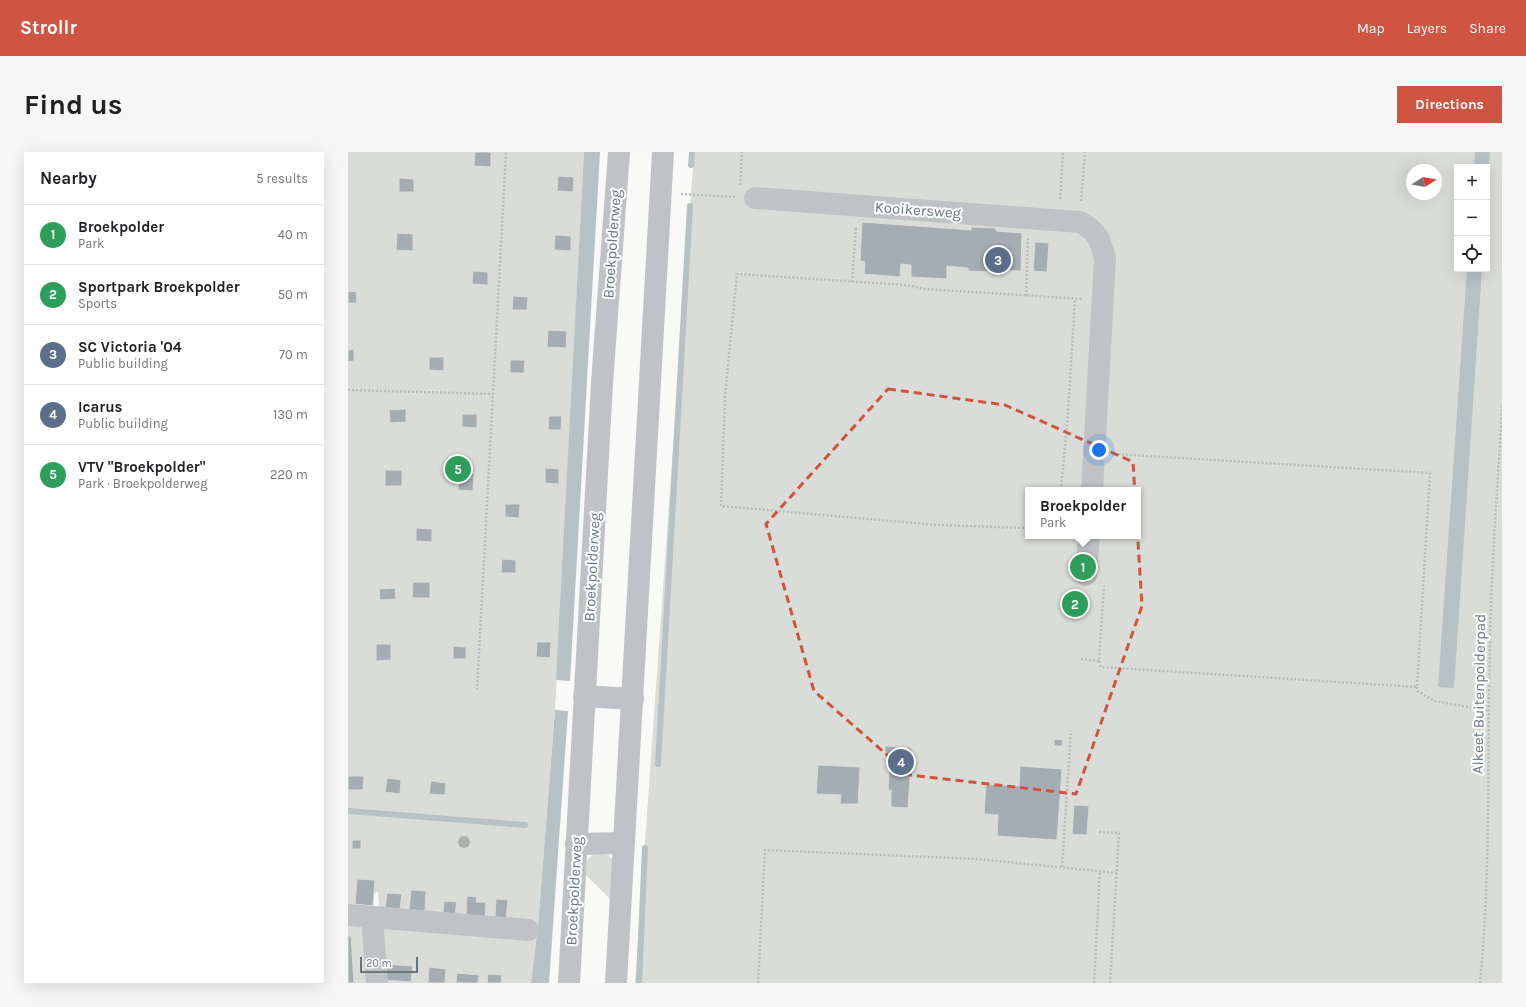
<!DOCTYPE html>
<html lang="en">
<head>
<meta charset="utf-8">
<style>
	body { margin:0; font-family:Karla,sans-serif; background:#f6f6f6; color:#202124 }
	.controls { position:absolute; right:12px; top:12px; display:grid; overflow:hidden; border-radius:0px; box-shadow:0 4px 16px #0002 }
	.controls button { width:36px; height:36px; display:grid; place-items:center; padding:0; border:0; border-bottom:1px solid #e0e0e0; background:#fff; color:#202124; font:20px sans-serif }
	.compass { position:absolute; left:1058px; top:12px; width:36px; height:36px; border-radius:50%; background:#fff; box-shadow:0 4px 16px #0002; rotate:79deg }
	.scale { position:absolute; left:12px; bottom:10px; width:58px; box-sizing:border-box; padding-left:4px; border:2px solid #67777f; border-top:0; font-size:11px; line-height:14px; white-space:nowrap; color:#67777f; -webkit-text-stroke:3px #fff; paint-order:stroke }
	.you { position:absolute; left:751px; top:298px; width:14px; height:14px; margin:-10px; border:3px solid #fff; border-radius:50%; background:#1a73e8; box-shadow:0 0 0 6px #1a73e833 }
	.badge { display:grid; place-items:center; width:26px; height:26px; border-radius:50%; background:#cf5441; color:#fff; font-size:13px; font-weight:700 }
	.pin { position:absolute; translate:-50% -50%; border:2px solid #fff; box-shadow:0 1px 4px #0006 }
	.popup { position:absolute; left:677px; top:335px; width:116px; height:52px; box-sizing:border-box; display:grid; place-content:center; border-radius:0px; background:#fff; filter:drop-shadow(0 1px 3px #0005); font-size:13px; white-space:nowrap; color:#757577 }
	.popup b { font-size:15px; color:#202124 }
	.popup::after { content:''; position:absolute; left:50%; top:100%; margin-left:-8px; border:8px solid transparent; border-top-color:#fff }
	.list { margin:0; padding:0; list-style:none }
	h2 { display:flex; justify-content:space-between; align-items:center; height:52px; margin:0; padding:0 16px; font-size:17px }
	h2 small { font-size:13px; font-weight:400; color:#757577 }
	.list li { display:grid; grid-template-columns:26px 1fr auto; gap:12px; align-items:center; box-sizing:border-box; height:60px; padding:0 16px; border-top:1px solid #e0e0e0 }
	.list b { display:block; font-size:15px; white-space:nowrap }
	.list p { margin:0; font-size:13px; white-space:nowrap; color:#757577 }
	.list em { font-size:13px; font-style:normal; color:#757577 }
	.icon { flex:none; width:22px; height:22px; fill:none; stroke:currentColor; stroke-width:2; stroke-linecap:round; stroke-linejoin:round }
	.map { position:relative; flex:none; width:1154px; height:831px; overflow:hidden; border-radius:0px }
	header { display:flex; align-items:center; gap:24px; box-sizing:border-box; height:56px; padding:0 20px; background:#cf5441; color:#fff }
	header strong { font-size:19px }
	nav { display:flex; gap:22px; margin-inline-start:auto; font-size:14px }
	.intro { display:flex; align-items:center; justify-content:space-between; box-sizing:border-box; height:96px; padding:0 24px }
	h1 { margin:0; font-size:28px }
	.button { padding:10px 18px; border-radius:0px; background:#cf5441; color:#fff; font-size:14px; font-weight:700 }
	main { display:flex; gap:24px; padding:0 24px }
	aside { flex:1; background:#fff; border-radius:0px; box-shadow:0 4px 16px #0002 }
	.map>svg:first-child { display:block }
	.green { fill:#daddd7; fill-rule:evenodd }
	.water { fill:#b7c2c5 }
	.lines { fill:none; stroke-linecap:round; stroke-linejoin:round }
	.stream { stroke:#b7c2c5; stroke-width:6 }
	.building { fill:#a4aeb2; stroke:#dbdbd9 }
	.path { stroke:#b9bdbf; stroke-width:2.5; stroke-dasharray:2 2; stroke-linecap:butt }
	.minor { stroke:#bfc3c6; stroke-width:22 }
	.tree { fill:#aab2a7 }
	.marked { fill:none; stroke:#cf5441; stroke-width:3; stroke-dasharray:8 5; stroke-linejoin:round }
	.labels { text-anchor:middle; stroke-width:4; stroke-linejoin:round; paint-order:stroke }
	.street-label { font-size:15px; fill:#67777f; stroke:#fff }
</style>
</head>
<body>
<header>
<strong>Strollr</strong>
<nav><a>Map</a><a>Layers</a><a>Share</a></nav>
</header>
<div class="intro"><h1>Find us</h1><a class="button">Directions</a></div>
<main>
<aside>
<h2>Nearby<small>5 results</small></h2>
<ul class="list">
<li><span class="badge" style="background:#2e9e5b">1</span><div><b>Broekpolder</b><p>Park</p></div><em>40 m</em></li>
<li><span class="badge" style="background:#2e9e5b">2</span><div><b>Sportpark Broekpolder</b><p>Sports</p></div><em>50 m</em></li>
<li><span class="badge" style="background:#5c6f8a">3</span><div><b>SC Victoria '04</b><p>Public building</p></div><em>70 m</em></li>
<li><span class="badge" style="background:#5c6f8a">4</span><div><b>Icarus</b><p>Public building</p></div><em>130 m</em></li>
<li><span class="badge" style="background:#2e9e5b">5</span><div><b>VTV &quot;Broekpolder&quot;</b><p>Park · Broekpolderweg</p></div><em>220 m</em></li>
</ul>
</aside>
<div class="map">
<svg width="1154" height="831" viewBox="0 0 1154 831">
	<rect width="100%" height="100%" fill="#f9f9f7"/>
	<g class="green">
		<polygon points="0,0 236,0 208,543 190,774 183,831 31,831 29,757 31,752 30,740 15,742 24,831 0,831"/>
		<path d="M346,0H1154V831H287ZM1109,15H1139V117H1109ZM1064,18H1088V42H1064ZM680,338H790V384H680Z"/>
		<path d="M249,701L260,703L265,708L268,753L235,720C238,710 239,705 249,701Z"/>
	</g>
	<g class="water">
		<polygon points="236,0 252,0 222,529 208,528"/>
		<polygon points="1127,0 1142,0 1139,44 1139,15 1126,15"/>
		<polygon points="1119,117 1134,117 1106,536 1090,535"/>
		<polygon points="207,558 220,559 201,831 183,831 190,774"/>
	</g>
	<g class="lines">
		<g class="stream">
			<polyline points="343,13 344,0"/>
			<polyline points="310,612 342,54"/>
			<polyline points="0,659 177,673"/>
			<polyline points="291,831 297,696"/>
		</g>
	</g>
	<g class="building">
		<polygon points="127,0 143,0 143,15 126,14"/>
		<polygon points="210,24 226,25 225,40 209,39"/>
		<polygon points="51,26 66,27 66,40 51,40"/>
		<polygon points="514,70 623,78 623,75 648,76 648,79 674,81 673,119 645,118 645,120 620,119 620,116 599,114 599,127 563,125 563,113 553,112 552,125 516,122 517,110 512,109"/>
		<polygon points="49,81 65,82 65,99 48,98"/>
		<polygon points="207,83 223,84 223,99 206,98"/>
		<polygon points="687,90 701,91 699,120 685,119"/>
		<polygon points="125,119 140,120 140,133 124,132"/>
		<polygon points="8,139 9,151 0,151 0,140"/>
		<polygon points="165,144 180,145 179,158 164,158"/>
		<polygon points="200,178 219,179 218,196 199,195"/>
		<polygon points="6,197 6,209 0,210 0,198"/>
		<polygon points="81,205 96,205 96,219 81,218"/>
		<polygon points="162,208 177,208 176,221 162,221"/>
		<polygon points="58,257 58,270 42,271 41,258"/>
		<polygon points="114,262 129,262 129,276 114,275"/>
		<polygon points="201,264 214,264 213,278 200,278"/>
		<polygon points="197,316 211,317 211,332 197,331"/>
		<rect x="37" y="318" width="17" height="16"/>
		<polygon points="112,321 126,322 125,339 110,338"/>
		<polygon points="157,352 172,352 171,366 157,365"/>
		<polygon points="68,376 84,377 84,390 68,389"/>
		<polygon points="154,407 168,408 168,421 153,421"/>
		<polygon points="65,430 82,430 82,446 64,446"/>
		<polygon points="47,436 48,447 32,448 31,437"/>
		<polygon points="189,490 203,490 202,506 188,505"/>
		<polygon points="28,492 43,492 43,508 28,509"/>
		<polygon points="105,494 118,495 118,507 105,507"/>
		<polygon points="706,587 715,588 714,594 706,594"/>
		<polygon points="537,594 564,596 560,656 543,655 543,638 540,638 542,603 537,603"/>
		<polygon points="470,613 512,615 510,652 492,652 493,643 468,642"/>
		<polygon points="672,614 714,617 709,688 649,684 650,663 636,662 638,632 671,634"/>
		<polygon points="0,624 16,624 15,638 0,638"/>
		<polygon points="39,626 53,628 52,642 37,640"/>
		<polygon points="83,629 98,631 97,643 81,642"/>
		<polygon points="726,653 741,654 739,683 724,682"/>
		<rect x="4" y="688" width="9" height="9"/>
		<polygon points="9,727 27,728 25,754 7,752"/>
		<polygon points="63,738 78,739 77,759 61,758"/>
		<polygon points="39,741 54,742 52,757 37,756"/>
		<polygon points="119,744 129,745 128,750 138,750 137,765 118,763"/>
		<polygon points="148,747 160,748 158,766 147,765"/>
		<polygon points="96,749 109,750 107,762 95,761"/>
		<polygon points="0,784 3,784 6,831 0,831"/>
		<polygon points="35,812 65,814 63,830 36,828"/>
		<polygon points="81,815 98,817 97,831 80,831"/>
		<polygon points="109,821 131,823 130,831 108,831"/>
		<polygon points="140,822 154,823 153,831 139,831"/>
	</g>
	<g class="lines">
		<g class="path">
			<polyline points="392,33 394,0"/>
			<polyline points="333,42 388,45"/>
			<polyline points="712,47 715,0"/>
			<polyline points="733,49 737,0"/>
			<polyline points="504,130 508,74"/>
			<polyline points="678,144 680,86"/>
			<polyline points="0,238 145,242"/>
			<polyline points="713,338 720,262 727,147"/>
			<polyline points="680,376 589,373 373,354 377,244 389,122 558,133 577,137 735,147"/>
			<polyline points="733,507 751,509 756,434"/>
			<polyline points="751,509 753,515 1069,535 1082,321 766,302"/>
			<polyline points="1069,535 1069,539 1087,549 1141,559"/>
			<polyline points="129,538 158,0"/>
			<polyline points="751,680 771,681 762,831"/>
			<polyline points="714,715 723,579"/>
			<polyline points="410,831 417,698 629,707 769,721"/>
			<polyline points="746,831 752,719"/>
			<path d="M1132,831C1143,719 1139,605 1142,493C1143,413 1150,334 1154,254"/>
		</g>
		<g class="minor">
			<path d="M407,46L732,70C750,80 752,87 757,107L744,338"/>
			<polyline points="738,423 741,384"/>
			<polyline points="236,544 285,547"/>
			<polyline points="228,692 275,691"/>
			<polyline points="0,763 24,765 29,831"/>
			<polyline points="24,765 180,778"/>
			<polyline points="221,831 254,231 271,0"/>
			<polyline points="268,831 315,0"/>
		</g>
	</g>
	<circle class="tree" cx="116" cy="690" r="6"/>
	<path class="marked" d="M540,237L657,253L785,310L794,454L728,642L562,623L466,539L418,372Z"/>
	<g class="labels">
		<g class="street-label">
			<text transform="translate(570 58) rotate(4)" y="5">Kooikersweg</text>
			<text transform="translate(264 92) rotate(-86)" y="5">Broekpolderweg</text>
			<text transform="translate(244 415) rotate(-87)" y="5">Broekpolderweg</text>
			<text transform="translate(1131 542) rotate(-89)" y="5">Alkeet Buitenpolderpad</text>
			<text transform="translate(226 739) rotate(-87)" y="5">Broekpolderweg</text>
		</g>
	</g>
</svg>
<div class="controls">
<button>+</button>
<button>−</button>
<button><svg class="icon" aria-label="locate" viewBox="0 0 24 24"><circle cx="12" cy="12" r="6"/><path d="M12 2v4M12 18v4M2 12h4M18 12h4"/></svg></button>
</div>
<svg class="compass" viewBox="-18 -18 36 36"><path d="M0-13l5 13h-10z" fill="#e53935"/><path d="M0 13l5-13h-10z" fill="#757577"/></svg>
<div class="scale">20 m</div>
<div class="you"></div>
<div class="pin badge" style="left:735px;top:415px;background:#2e9e5b">1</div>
<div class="popup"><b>Broekpolder</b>Park</div>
<div class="pin badge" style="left:727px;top:452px;background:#2e9e5b">2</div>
<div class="pin badge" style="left:650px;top:108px;background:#5c6f8a">3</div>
<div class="pin badge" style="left:553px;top:610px;background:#5c6f8a">4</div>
<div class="pin badge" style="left:110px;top:317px;background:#2e9e5b">5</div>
</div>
</main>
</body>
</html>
